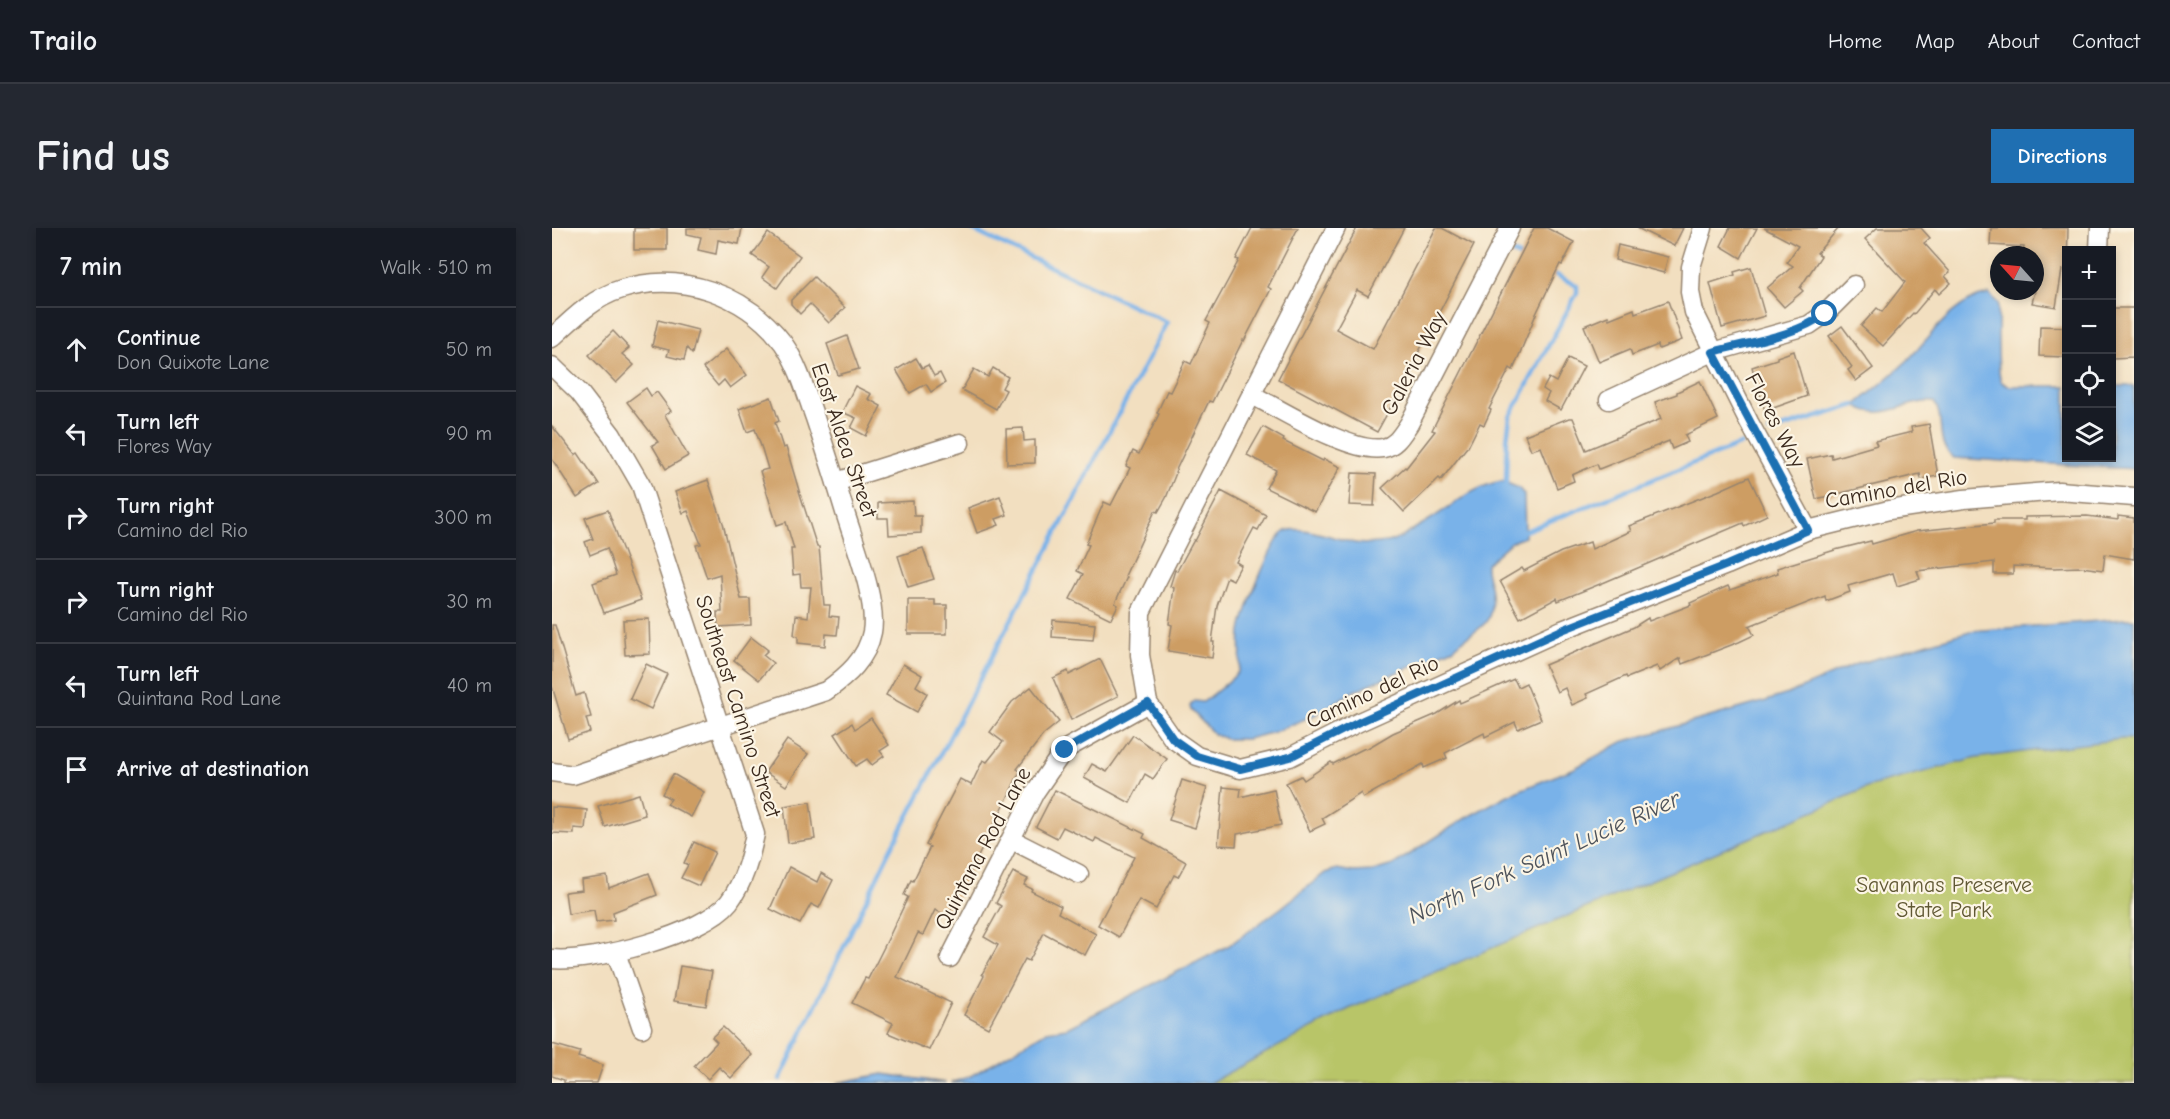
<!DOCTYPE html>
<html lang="en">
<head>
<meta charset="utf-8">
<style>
	body { margin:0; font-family:"Comic Neue",sans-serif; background:#242831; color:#f1f3f6 }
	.controls { position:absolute; right:18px; top:18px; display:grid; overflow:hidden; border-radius:0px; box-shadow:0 3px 9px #0003 }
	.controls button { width:54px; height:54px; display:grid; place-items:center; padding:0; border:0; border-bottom:2px solid #363941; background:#171b24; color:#f1f3f6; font:30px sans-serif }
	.compass { position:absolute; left:1438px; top:18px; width:54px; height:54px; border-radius:50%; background:#171b24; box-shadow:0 3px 9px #0003; rotate:297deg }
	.stop { position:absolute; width:18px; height:18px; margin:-14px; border:4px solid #1f6fb2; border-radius:50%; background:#fff }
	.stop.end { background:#1f6fb2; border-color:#fff; box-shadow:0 2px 6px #0008 }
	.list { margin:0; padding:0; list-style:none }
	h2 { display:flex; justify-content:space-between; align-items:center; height:78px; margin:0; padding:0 24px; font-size:26px }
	h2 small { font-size:20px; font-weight:400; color:#9ea1a6 }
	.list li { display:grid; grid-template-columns:39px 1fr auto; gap:18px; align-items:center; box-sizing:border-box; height:84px; padding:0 24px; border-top:2px solid #363941 }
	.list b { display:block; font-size:22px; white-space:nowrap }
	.list p { margin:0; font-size:20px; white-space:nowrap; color:#9ea1a6 }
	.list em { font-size:20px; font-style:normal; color:#9ea1a6 }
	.icon { flex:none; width:33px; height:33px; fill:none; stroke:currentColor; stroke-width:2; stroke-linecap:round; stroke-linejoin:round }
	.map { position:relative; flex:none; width:1582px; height:855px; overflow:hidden; border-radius:0px }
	header { display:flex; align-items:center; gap:36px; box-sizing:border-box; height:84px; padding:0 30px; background:#171b24; border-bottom:2px solid #363941 }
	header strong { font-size:28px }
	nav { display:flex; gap:33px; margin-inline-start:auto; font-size:21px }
	.intro { display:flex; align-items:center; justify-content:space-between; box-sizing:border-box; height:144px; padding:0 36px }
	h1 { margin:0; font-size:42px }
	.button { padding:15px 27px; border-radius:0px; background:#1f6fb2; color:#fff; font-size:21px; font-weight:700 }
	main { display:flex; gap:36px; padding:0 36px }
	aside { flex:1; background:#171b24; border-radius:0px; box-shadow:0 3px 9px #0003 }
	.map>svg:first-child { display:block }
	.green { fill:#b8c567; stroke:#7a7842; stroke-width:1.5 }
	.water { fill:#79b2e9; stroke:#5a6e84; stroke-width:1.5 }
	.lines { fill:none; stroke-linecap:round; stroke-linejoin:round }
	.stream { stroke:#79b2e9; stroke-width:4.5 }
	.building { fill:#cd9d63 }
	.street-casing { stroke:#96846f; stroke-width:21 }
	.street { stroke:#fff; stroke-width:18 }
	.route { stroke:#1f6fb2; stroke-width:8 }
	.labels { text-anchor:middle; stroke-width:4.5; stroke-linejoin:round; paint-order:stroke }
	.street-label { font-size:22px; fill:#3b2a1e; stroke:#fcf5e5 }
	.park-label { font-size:22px; fill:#605834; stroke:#fcf5e5 }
	.water-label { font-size:24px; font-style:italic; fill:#4e535b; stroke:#fcf5e5 }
</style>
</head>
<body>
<header>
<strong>Trailo</strong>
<nav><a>Home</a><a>Map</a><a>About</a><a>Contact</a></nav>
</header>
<div class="intro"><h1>Find us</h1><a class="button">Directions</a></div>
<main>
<aside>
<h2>7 min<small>Walk · 510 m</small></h2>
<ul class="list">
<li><svg class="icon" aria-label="ahead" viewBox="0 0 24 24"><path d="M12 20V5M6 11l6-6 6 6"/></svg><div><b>Continue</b><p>Don Quixote Lane</p></div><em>50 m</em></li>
<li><svg class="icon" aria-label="left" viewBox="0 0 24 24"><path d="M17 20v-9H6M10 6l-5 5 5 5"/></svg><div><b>Turn left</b><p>Flores Way</p></div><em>90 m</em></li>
<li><svg class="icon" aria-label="right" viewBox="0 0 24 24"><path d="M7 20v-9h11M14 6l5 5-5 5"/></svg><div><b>Turn right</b><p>Camino del Rio</p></div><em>300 m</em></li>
<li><svg class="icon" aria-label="right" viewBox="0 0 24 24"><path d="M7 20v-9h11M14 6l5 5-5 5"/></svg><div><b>Turn right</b><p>Camino del Rio</p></div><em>30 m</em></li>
<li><svg class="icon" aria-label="left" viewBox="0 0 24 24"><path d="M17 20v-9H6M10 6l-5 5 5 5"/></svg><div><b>Turn left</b><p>Quintana Rod Lane</p></div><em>40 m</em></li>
<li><svg class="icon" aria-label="arrive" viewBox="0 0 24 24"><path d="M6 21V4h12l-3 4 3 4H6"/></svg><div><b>Arrive at destination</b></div></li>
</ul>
</aside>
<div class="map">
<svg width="1582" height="855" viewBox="0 0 1582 855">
	<rect width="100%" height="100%" fill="#fcf5e5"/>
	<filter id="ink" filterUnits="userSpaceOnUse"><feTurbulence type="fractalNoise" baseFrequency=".0167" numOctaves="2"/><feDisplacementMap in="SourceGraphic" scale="12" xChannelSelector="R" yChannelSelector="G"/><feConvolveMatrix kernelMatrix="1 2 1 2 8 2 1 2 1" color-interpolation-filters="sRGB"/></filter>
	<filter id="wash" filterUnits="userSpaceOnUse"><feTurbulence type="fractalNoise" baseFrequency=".008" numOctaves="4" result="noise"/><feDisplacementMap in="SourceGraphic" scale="24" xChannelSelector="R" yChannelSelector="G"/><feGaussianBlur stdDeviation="1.35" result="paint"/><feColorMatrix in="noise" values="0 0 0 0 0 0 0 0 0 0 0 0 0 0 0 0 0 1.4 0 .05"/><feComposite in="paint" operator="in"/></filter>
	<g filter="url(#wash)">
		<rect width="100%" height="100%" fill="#f2dfc0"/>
		<polygon class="green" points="1582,455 1582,855 541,855"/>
		<g class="water">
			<path d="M1437,66L1446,75C1447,90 1444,142 1449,153C1451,156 1454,157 1457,158H1514V230H1560V158H1582V241L1402,230C1382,217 1394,191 1382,174C1354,171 1331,196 1303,177C1321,163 1339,148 1356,132C1379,108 1402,72 1437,66Z"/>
			<path d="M950,253L967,260L972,267L973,309L959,314L934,336C933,346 938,354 939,364C943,402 924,398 902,420L800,464L765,486L722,504L695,511H674L662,506L639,482L638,478L642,473L651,474C657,470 683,449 686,444C691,433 687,416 689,404C692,384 718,316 732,304C744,295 788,312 803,315C813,317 824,315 835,314C853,310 853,306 867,298C894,284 919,258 950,253Z"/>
			<polygon points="1572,391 1582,391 1582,511 1570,511 1425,530 1322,557 797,781 657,855 399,855 417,849 495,803 515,800 676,718 729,680 773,645 785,641 801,644 821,643 841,637 912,591 956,567 1023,540 1070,514 1214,473 1236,466 1302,437 1418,403"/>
			<polygon points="331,846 394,855 284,855"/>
		</g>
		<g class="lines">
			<g class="stream">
				<polyline points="959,24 973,31"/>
				<polyline points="1217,204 1303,177"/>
				<polyline points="954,255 955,211 958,189 1025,65 1025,58 999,44"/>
				<polyline points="973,303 1189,216"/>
				<polyline points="228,851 336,627 615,94 416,0"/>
			</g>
		</g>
		<g id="blocks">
			<g class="building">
				<rect x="82" y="0" width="33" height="22"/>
				<polygon points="135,0 190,0 187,16 166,12 164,26 146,22 149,9 135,6"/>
				<polygon points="700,0 746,0 716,59 719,61 692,113 691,112 660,174 657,173 623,244 624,245 614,270 606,284 603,283 573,348 575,349 563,375 566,377 559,391 518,371 531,346 525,343 537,317 534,316 552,274 559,277 578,240 574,238 581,223 587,226 607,186 605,185 615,163 618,164 633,133 639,136 658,95 654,93 687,32 684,31"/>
				<polygon points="805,0 852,0 816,68 805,62 784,101 821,121 884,0 890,0 922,17 859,139 861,140 854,156 852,155 825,204 726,151"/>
				<polygon points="982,0 995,0 1022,14 1010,37 1008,36 984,86 961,142 958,140 937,181 939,182 932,197 928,195 916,219 915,219 889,252 887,250 852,284 830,260 853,239 854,240 883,203 880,202"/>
				<polygon points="1085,0 1131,0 1122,18"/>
				<polygon points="1178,0 1205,0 1189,30 1169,18"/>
				<polygon points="1212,0 1287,0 1265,25 1269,28 1248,60 1251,63 1232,79 1215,60 1241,38 1235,34 1246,18"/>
				<polygon points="1325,0 1369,0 1378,10 1372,15 1398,44 1393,48 1399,55 1387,66 1383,61 1362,86 1361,85 1331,118 1309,98 1325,80 1330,84 1353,54 1313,11"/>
				<polygon points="1439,0 1516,0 1515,41 1510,42 1504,79 1480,75 1483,63 1483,27 1472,27 1472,19 1438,17"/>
				<polygon points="216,5 248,28 225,60 210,49 217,39 200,27"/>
				<polygon points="1066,17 1116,29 1112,45 1063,32"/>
				<polygon points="1199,39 1213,88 1170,100 1158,55 1183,47 1182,44"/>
				<polygon points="262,49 293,80 277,95 258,76 248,86 239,76 239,72"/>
				<polygon points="1116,73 1130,112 1107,121 1106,117 1080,127 1078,121 1047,134 1032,98 1056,88 1057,91 1082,81 1083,85"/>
				<polygon points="1560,80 1582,80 1582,129 1560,130"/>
				<polygon points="106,92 146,102 140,126 135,120 132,132 115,128 117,122 100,118"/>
				<polygon points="1290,98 1321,140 1304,153 1296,142 1300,139 1277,108"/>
				<polygon points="1488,98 1514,99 1513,129 1487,128"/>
				<polygon points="61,103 77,120 70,126 82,137 64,155 37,127"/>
				<polygon points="295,108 307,141 286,147 275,116"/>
				<polygon points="174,121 195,147 178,160 172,152 166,158 151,140"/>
				<polygon points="1242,123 1255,168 1213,183 1200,139 1225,131 1225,129"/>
				<polygon points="364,130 370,140 376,137 382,148 388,145 393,155 379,164 374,156 358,165 344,142"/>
				<polygon points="1016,130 1032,138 1009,182 993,173 997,165 991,161 997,150 1004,154"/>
				<polygon points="441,140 456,149 450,160 454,162 444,181 410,162 422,141 436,149"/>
				<polygon points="1148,153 1166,191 1133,207 1136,214 1120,221 1117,213 1047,241 1045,236 1020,247 1022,253 1005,260 989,219 979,222 973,207 1017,190 1021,190 1034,222 1109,191 1103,174 1125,166 1125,164"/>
				<polygon points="303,158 319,166 316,171 329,178 314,208 299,200 304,190 290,184"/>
				<polygon points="94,160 99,168 105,164 119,183 113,187 136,228 114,241 100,217 106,214 75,174"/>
				<polygon points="219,169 227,193 223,195 231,220 234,219 248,266 265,319 267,319 272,377 278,377 277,388 287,389 285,407 274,406 273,418 246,415 246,408 242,407 244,387 256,389 259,359 249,359 248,346 241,347 239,321 242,321 234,294 225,297 208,243 216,241 210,221 203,201 195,204 187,181"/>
				<polygon points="1377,196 1386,248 1369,251 1368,246 1264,271 1255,231 1279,226 1280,230 1325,217 1323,213 1360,204 1359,199"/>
				<polygon points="0,198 23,227 26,225 47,256 25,270 0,231"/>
				<polygon points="711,199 732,211 731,213 771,233 772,231 788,239 763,284 714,260 724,242 695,227"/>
				<polygon points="471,200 472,213 483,212 483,235 455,236 454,201"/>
				<polygon points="800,245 824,246 822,278 797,277"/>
				<polygon points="1197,249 1215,287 1192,298 1191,295 1053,354 1006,373 1005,370 968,390 948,353 970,340 972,343 1009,324 1038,314 1040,321 1079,303 1077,298 1166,263"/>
				<polygon points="156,252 171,295 189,371 198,371 199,397 166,399 165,384 170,384 168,346 155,350 144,317 149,316 136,283 131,285 123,264"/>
				<polygon points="669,263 714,287 706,302 702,300 684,334 689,337 681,352 675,349 665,378 660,414 662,414 660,430 616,423 620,397 617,396 622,360 618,358 623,342 625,343 642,312 643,313"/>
				<polygon points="448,268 455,287 444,291 447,297 425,305 416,280"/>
				<polygon points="361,273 362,288 369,288 369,305 337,307 336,290 326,290 326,275"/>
				<polygon points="56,282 89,372 52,385 41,355 64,347 55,320 38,327 33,314 41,311 33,290"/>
				<polygon points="1535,288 1566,292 1566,288 1582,290 1582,331 1553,326 1551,342 1529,339 1502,340 1461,338 1461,346 1442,346 1442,334 1365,343 1368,351 1345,358 1341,345 1296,358 1298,364 1274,373 1273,368 1197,398 1202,407 1187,414 1130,436 1128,430 1108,443 1105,438 1075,450 1074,448 1034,466 1036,470 1020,477 1013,460 1005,464 993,437 1082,399 1096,390 1097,393 1139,377 1138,375 1176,358 1178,362 1226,345 1225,340 1283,322 1319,313 1320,316 1365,303 1442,295 1442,292 1473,292 1473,289"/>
				<polygon points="371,320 382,351 356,359 346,328"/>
				<polygon points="356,372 383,372 383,377 395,377 395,406 356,406"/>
				<polygon points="97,391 98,426 73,427 71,392"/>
				<polygon points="501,392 543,396 541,412 500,409"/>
				<polygon points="0,397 3,397 24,468 32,465 39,489 34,490 38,504 16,511 0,458"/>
				<polygon points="199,409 216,422 211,427 221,435 207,452 182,432"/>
				<polygon points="548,431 566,468 519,492 501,450 516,443 517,447"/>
				<polygon points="94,436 115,446 99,481 78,471"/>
				<polygon points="351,436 370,447 364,458 375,465 365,484 334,467"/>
				<polygon points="962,451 966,459 974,455 989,491 966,501 963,494 933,509 932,505 893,525 895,530 872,540 871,536 811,570 809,565 770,590 773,596 758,603 734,555 749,548 752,552 779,534 781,536 813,520 814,521 841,505 885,486 907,472 908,475"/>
				<polygon points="479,459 507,494 491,507 465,541 468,543 453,575 396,688 383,682 371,707 366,705 345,749 399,775 377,822 336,805 341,795 300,775 313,750 316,751 336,711 356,669 352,667 359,652 361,653 378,619 374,617 408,551 419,557 431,532 435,534 451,514 438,504 460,474"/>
				<polygon points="319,490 337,517 328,523 332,528 320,537 315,531 304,538 283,506 300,495 303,501"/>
				<polygon points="581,507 615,531 601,551 593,546 578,575 532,550 540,536 555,544"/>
				<polygon points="235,512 256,526 234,558 213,544"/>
				<polygon points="121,546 152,564 139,589 115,576 119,571 110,566"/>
				<polygon points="630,552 655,560 643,600 617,592"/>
				<polygon points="671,559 689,561 688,569 722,561 729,597 685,606 684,618 666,617"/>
				<polygon points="503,562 593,606 591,610 634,634 626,649 622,647 604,681 587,672 567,709 546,697 582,629 544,610 542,614 511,599 505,610 484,599"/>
				<polygon points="87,566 93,587 53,599 46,578"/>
				<polygon points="258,574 263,611 236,615 232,578"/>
				<polygon points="0,579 35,582 33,601 22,600 22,606 0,605"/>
				<polygon points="142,614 163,624 147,658 129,650 136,637 132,635"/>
				<polygon points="237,639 265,654 269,645 281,652 267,680 259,676 248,696 218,681"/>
				<polygon points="461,644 476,651 472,657 480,661 479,663 509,678 506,685 544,706 533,727 492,705 477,733 473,731 436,800 412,787 432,748 430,746 446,717 432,709 449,678 444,675"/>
				<polygon points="97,645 105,667 61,684 62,692 44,694 42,682 16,686 13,664 30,662 29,652 55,648 57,660"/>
				<polygon points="128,738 160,743 154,778 122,773"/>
				<polygon points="171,799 200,827 179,850 167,839 156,851 142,838 165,814 160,809"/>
				<polygon points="0,816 28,824 26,829 51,837 45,855 12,855 12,852 0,848"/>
			</g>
		</g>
	</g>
	<g filter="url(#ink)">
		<use href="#blocks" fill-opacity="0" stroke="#96846f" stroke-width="1.5"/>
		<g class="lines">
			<defs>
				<g id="street">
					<polyline points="784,0 589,384 588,427 596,475 621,511 645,528 688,541 738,529 807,494 1010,402 1175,337 1256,302 1337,282 1412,271 1507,263 1582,269"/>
					<polyline points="1151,0 1139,39 1138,64 1142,84 1197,194 1256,302"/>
					<polyline points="1547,22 1548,0"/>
					<path d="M0,110C20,91 42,69 70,61C129,43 194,66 231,115C247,138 254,165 263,190C273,220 283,251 292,281C301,312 326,373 320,404C315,431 295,448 274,463L21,547L0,544"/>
					<path d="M0,138L27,164L60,207L89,257L203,606C198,630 192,654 177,674C152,706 40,735 0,731"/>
					<path d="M700,167C730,182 799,226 831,220C844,218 850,206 857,196L958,0"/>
					<polyline points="1057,172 1161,124 1257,97 1273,86 1302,57"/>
					<polyline points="284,254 408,215"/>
					<polyline points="460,612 527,646"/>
					<polyline points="64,725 90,800"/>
					<polyline points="398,730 483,564 512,522 596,475"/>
				</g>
			</defs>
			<use href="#street" class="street-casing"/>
			<use href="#street" class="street"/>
		</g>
	</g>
	<g class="lines" filter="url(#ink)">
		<path class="route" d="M513,522L596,475L621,511L645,528L688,541L738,529L807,494L1010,402L1175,337L1256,302L1161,124C1196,114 1244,108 1273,86"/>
	</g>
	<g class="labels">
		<g class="street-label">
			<text transform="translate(861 135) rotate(-62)" y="8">Galeria Way</text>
			<text transform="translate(1224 192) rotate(62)" y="8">Flores Way</text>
			<text transform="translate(293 212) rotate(71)" y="8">East Aldea Street</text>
			<text transform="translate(1344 260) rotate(-10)" y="8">Camino del Rio</text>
			<text transform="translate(820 463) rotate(-25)" y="8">Camino del Rio</text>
			<text transform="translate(187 478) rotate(72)" y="8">Southeast Camino Street</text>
			<text transform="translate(430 620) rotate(-62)" y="8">Quintana Rod Lane</text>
		</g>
		<g class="park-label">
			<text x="1392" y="664">Savannas Preserve<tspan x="1392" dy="25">State Park</tspan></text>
		</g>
		<g class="water-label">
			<text transform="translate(992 629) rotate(-24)" y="8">North Fork Saint Lucie River</text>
		</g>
	</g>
</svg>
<div class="controls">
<button>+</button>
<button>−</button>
<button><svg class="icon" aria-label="locate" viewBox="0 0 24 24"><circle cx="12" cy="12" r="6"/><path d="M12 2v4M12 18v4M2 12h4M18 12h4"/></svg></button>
<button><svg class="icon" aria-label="layers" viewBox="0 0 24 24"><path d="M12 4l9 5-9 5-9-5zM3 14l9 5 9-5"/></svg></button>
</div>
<svg class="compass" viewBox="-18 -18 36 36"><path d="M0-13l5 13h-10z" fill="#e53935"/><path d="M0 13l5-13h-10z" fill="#9ea1a6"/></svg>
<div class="stop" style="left:1273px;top:86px"></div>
<div class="stop end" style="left:513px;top:522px"></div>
</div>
</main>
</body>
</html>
